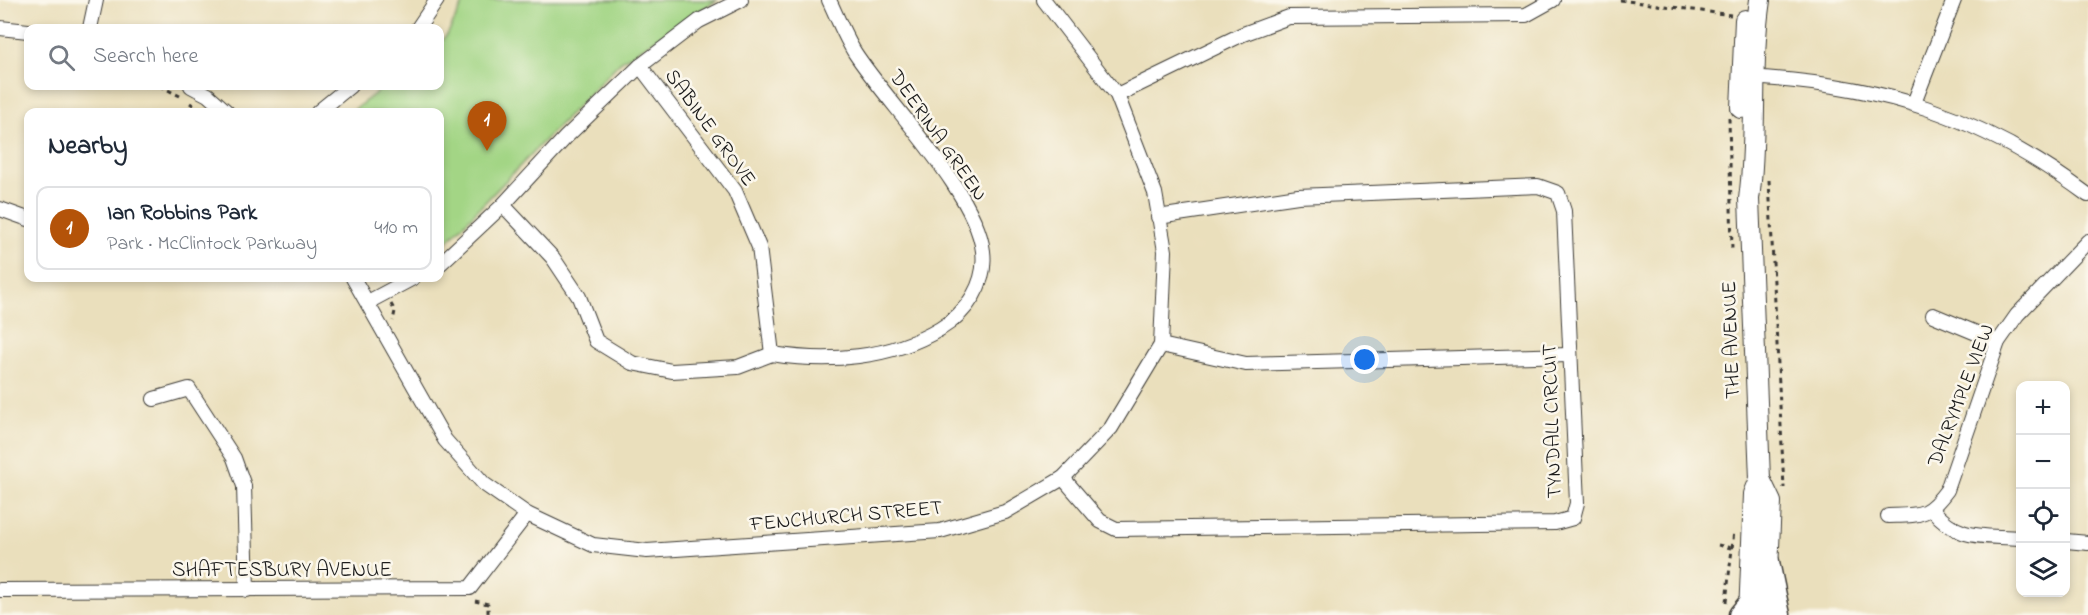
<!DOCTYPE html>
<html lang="en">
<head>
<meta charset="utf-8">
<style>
	body { margin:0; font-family:"Indie Flower",sans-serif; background:#f6f6f7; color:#1f2937 }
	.controls { position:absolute; right:18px; bottom:18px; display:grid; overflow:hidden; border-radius:12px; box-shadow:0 3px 9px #0003 }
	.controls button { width:54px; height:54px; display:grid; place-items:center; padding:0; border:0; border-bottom:2px solid #e0e1e3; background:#fff; color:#1f2937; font:30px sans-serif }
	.you { position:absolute; left:1365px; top:360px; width:21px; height:21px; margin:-15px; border:4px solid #fff; border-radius:50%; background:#1a73e8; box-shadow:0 0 0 9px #1a73e833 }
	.badge { display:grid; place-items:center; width:39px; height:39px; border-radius:50%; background:#b45309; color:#fff; font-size:20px; font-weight:700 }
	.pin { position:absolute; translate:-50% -50px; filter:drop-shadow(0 2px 3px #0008) }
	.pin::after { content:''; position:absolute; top:32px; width:21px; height:18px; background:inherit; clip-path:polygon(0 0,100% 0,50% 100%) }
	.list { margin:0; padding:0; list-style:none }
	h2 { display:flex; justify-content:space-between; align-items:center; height:78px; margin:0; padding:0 24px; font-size:26px }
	h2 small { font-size:20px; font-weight:400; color:#747a83 }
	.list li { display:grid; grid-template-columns:39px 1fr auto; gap:18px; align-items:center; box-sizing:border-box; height:84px; margin:0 12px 12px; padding:0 12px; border:2px solid #e0e1e3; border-radius:12px }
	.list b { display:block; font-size:22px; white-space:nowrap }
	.list p { margin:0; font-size:20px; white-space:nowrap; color:#747a83 }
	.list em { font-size:20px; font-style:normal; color:#747a83 }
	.icon { flex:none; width:33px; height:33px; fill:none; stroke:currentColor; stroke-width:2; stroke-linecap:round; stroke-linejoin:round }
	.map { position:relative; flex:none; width:2088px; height:615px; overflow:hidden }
	.search { position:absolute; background:#fff; box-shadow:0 3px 9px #0003; left:24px; top:24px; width:420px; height:66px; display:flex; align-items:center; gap:15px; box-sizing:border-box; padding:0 21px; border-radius:12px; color:#747a83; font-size:22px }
	.panel { position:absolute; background:#fff; box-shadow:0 3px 9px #0003; left:24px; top:108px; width:420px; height:174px; border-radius:12px }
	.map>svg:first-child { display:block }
	.green { fill:#a3d585; stroke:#607850; stroke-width:1.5 }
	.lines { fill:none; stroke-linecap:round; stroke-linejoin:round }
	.street-casing { stroke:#3b3934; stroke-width:16 }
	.secondary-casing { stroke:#3b3934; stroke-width:22 }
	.primary-casing { stroke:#3b3934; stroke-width:25 }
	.path { stroke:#3b3934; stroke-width:3; stroke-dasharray:4.5 4.5; stroke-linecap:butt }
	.street { stroke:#fff; stroke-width:14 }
	.secondary { stroke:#fff; stroke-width:20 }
	.primary { stroke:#fff; stroke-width:22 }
	.labels { text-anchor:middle; stroke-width:5; stroke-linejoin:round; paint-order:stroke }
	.street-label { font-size:21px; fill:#1c1c1c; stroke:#fbf7ec }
</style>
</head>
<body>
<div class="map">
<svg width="2088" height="615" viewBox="0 0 2088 615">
	<rect width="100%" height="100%" fill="#fbf7ec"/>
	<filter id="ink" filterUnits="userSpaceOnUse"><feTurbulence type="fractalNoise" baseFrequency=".0167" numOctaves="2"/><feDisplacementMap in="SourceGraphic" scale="12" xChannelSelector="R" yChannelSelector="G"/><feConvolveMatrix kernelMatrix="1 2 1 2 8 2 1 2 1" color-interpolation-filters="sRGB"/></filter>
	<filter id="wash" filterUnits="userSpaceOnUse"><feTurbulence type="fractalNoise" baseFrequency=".008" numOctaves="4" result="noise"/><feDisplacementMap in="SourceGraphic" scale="24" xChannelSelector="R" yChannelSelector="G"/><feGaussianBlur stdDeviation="1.35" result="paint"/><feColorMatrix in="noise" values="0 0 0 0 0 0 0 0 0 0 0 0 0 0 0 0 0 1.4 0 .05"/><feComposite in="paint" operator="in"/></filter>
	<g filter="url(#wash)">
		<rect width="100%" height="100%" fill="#eadfbc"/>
		<polygon class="green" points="465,0 717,0 620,62 440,249 440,112 351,112 385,86 440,86 440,42 447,35"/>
	</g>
	<g filter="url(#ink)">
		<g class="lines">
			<defs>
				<g id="street">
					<polyline points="0,28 28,31"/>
					<polyline points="90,28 96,0"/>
					<polyline points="418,28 437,0"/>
					<polyline points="640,66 735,191 759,247 772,354"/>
					<path d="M1746,77C1881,84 1979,114 2088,195"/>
					<polyline points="191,86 208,95 227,112"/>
					<polyline points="1117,95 1243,34 1289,17 1526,15 1553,0"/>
					<polyline points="1914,103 1954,0"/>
					<polyline points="318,112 350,86"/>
					<polyline points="503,205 553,258 579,297 596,341 632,363 672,371 738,367 772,354"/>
					<polyline points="0,209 28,219"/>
					<polyline points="440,264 503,205 566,137 640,66 699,21 741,0"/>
					<polyline points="353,278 445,440 484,484 527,514 593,545 647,551 940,531 1005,512 1063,478 1111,428 1161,345 1165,251 1155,193 1117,95 1044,0"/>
					<polyline points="368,302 413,278"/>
					<polyline points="1933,315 1998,342"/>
					<polyline points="1161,345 1246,364 1569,355"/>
					<path d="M772,354C828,363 890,359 940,329C967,313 987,283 983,251C976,192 889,105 855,53C845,37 837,17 829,0"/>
					<polyline points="154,399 189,389 234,458 244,486 247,590"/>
					<polyline points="1063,478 1100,521 1116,529 1555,523 1573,518 1577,503 1564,211 1558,193 1538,186 1298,196 1158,217"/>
					<path d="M1932,509C1959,542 1982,535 2020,538"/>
					<path d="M1888,516C1921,515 1927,517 1947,490L1998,342L2017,315L2088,241"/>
					<polyline points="2066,541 2088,543"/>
					<polyline points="0,590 470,588 527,514"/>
				</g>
				<g id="secondary">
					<polyline points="1741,108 1745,20"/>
					<polyline points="1760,479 1771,502 1766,615"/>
					<path d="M1749,615L1754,494L1760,479L1749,199C1758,133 1750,66 1760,0"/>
				</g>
				<g id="primary">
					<polyline points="1768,562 1779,615"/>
					<polyline points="1740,615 1750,603"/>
				</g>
			</defs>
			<use href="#street" class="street-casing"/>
			<use href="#secondary" class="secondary-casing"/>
			<use href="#primary" class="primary-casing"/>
			<g class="path">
				<polyline points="1620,0 1731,15"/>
				<polyline points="160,86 180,96"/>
				<polyline points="190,103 203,112"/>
				<polyline points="1729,118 1732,250"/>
				<polyline points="1769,180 1784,488"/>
				<polyline points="391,304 395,311 393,321"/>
				<polyline points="1718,545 1731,548"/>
				<polyline points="475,601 488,604 488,615"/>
				<polyline points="1726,602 1734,531"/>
			</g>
			<use href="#street" class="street"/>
			<use href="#secondary" class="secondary"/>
			<use href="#primary" class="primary"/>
		</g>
	</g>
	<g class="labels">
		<g class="street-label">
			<text transform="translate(711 127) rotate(54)" y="7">SABINE GROVE</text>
			<text transform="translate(939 135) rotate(55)" y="7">DEERINA GREEN</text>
			<text transform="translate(1730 340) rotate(-92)" y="7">THE AVENUE</text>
			<text transform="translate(1960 395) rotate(-69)" y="7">DALRYMPLE VIEW</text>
			<text transform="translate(1551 421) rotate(-92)" y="7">TYNDALL CIRCUIT</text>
			<text transform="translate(846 515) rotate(-5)" y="7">FENCHURCH STREET</text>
			<text x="282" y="576">SHAFTESBURY AVENUE</text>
		</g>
	</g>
</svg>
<div class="controls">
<button>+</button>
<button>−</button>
<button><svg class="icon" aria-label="locate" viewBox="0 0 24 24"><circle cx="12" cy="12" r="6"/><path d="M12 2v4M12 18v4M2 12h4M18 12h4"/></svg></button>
<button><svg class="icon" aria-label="layers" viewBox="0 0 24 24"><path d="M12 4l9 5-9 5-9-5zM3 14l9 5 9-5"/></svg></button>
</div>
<div class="you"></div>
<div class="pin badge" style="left:487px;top:151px">1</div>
<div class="search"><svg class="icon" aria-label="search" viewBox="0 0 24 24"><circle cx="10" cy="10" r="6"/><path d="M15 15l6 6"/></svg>Search here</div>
<section class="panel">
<h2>Nearby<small></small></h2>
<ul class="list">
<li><span class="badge">1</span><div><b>Ian Robbins Park</b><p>Park · McClintock Parkway</p></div><em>410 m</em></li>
</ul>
</section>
</div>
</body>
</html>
